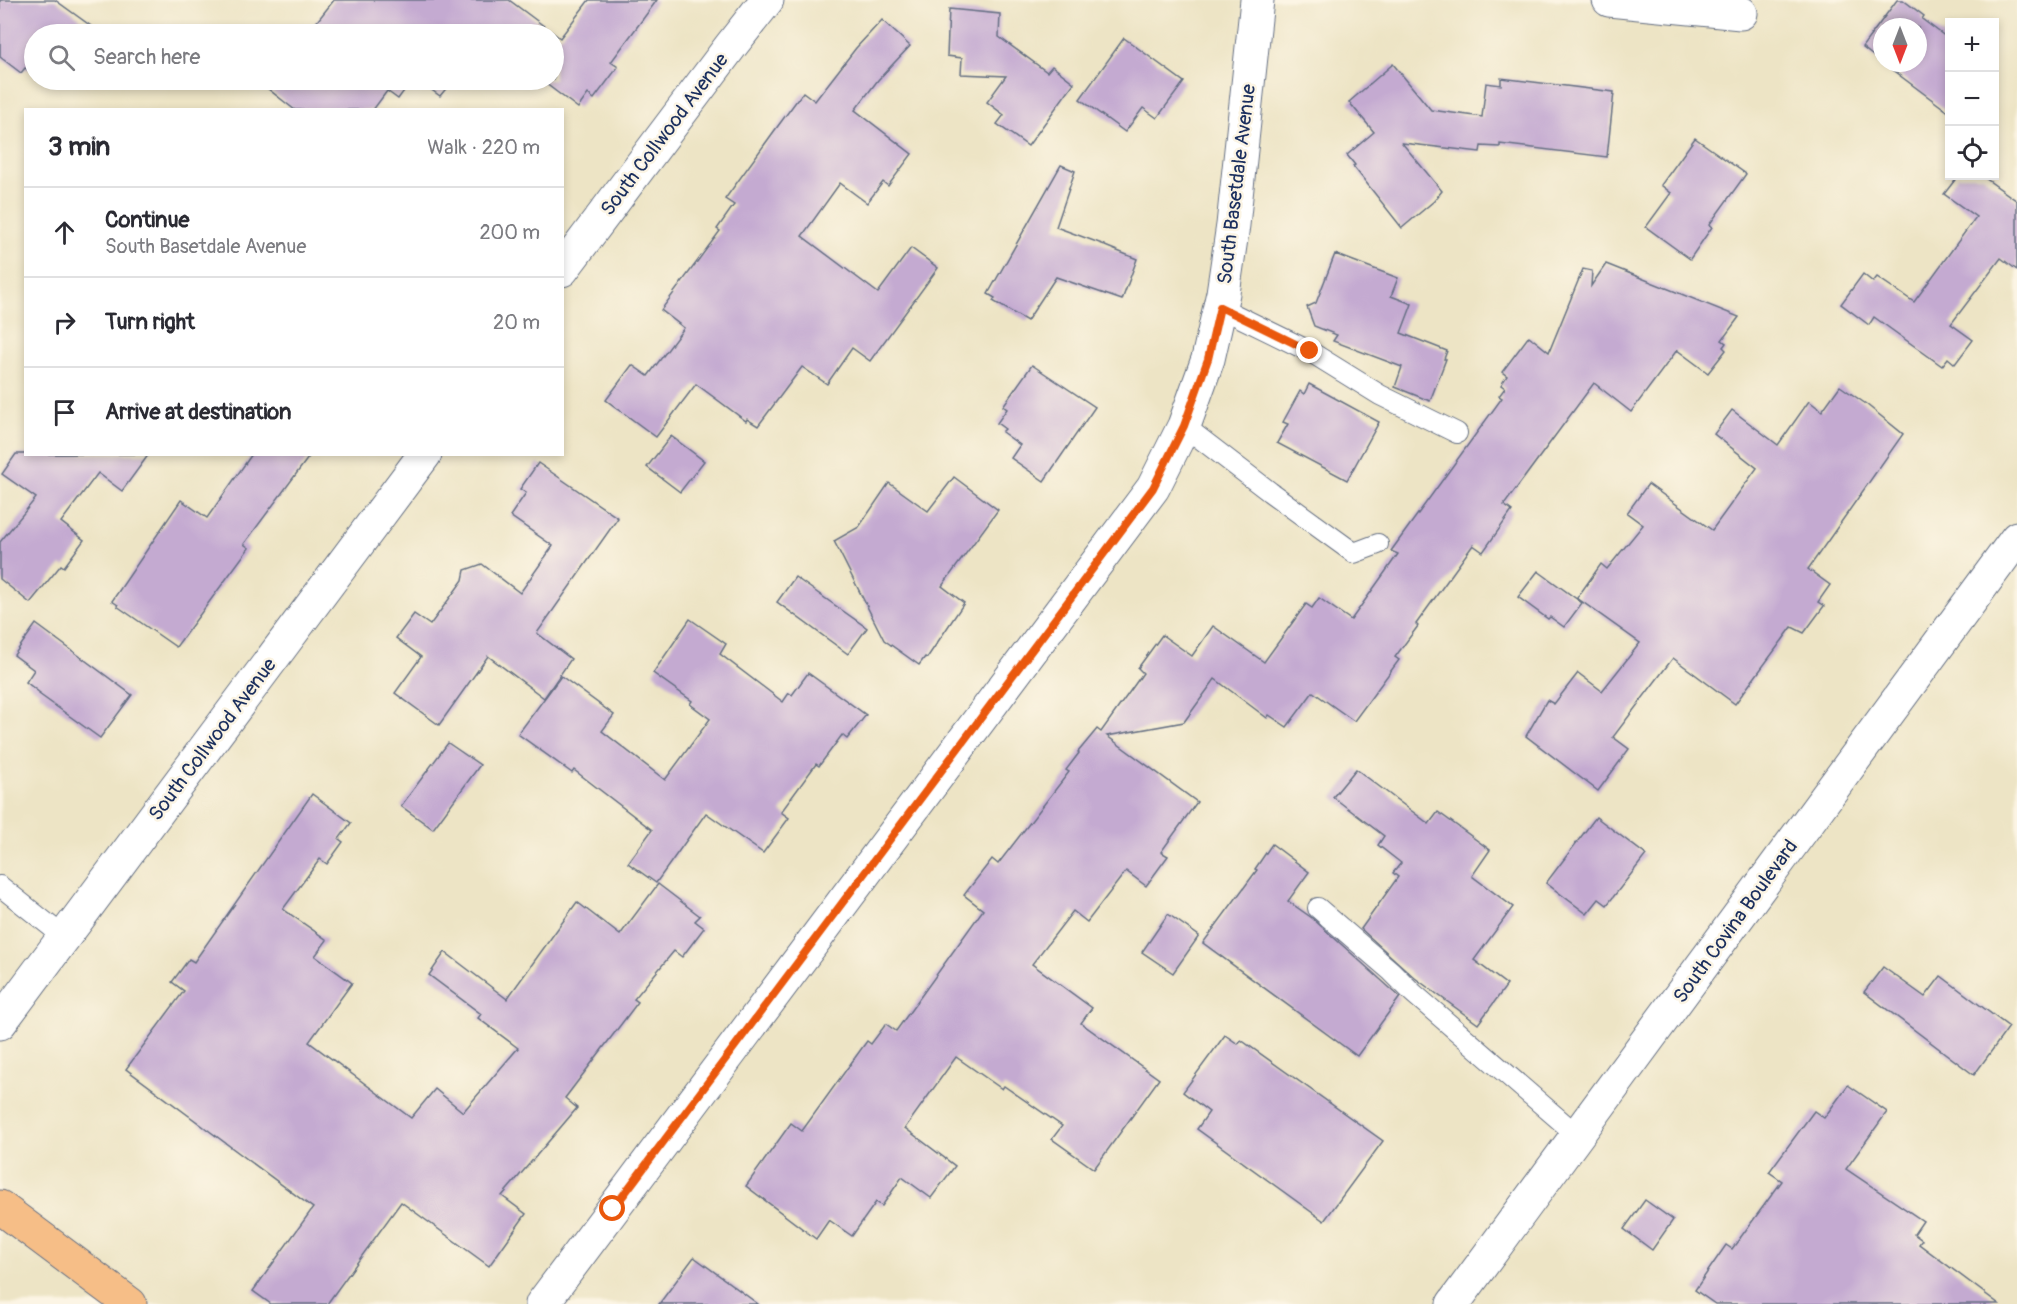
<!DOCTYPE html>
<html lang="en">
<head>
<meta charset="utf-8">
<style>
	body { margin:0; font-family:Pangolin,sans-serif; background:#f7f7f7; color:#2b2b33 }
	.controls { position:absolute; right:18px; top:18px; display:grid; overflow:hidden; border-radius:0px; box-shadow:0 3px 9px #0003 }
	.controls button { width:54px; height:54px; display:grid; place-items:center; padding:0; border:0; border-bottom:2px solid #e1e1e2; background:#fff; color:#2b2b33; font:30px sans-serif }
	.compass { position:absolute; left:1873px; top:18px; width:54px; height:54px; border-radius:50%; background:#fff; box-shadow:0 3px 9px #0003; rotate:180deg }
	.stop { position:absolute; width:18px; height:18px; margin:-14px; border:4px solid #ea580c; border-radius:50%; background:#fff }
	.stop.end { background:#ea580c; border-color:#fff; box-shadow:0 2px 6px #0008 }
	.list { margin:0; padding:0; list-style:none }
	h2 { display:flex; justify-content:space-between; align-items:center; height:78px; margin:0; padding:0 24px; font-size:26px }
	h2 small { font-size:20px; font-weight:400; color:#7c7c81 }
	.list li { display:grid; grid-template-columns:39px 1fr auto; gap:18px; align-items:center; box-sizing:border-box; height:90px; padding:0 24px; border-top:2px solid #e1e1e2 }
	.list b { display:block; font-size:22px; white-space:nowrap }
	.list p { margin:0; font-size:20px; white-space:nowrap; color:#7c7c81 }
	.list em { font-size:20px; font-style:normal; color:#7c7c81 }
	.icon { flex:none; width:33px; height:33px; fill:none; stroke:currentColor; stroke-width:2; stroke-linecap:round; stroke-linejoin:round }
	.map { position:relative; flex:none; width:2017px; height:1304px; overflow:hidden }
	.search { position:absolute; background:#fff; box-shadow:0 3px 9px #0003; left:24px; top:24px; width:540px; height:66px; display:flex; align-items:center; gap:15px; box-sizing:border-box; padding:0 21px; border-radius:33px; color:#7c7c81; font-size:22px }
	.panel { position:absolute; background:#fff; box-shadow:0 3px 9px #0003; left:24px; top:108px; width:540px; height:348px; border-radius:0px }
	.map>svg:first-child { display:block }
	.building { fill:#c4aad1 }
	.lines { fill:none; stroke-linecap:round; stroke-linejoin:round }
	.lane-casing { stroke:#646e82; stroke-width:22 }
	.street-casing { stroke:#646e82; stroke-width:35 }
	.primary-casing { stroke:#646e82; stroke-width:35 }
	.lane { stroke:#fff; stroke-width:20 }
	.street { stroke:#fff; stroke-width:33 }
	.primary { stroke:#f6be87; stroke-width:33 }
	.route { stroke:#ea580c; stroke-width:8 }
	.labels { text-anchor:middle; stroke-width:5; stroke-linejoin:round; paint-order:stroke }
	.street-label { font-size:20px; fill:#1b2f5e; stroke:#fcf5e5 }
</style>
</head>
<body>
<div class="map">
<svg width="2017" height="1304" viewBox="0 0 2017 1304">
	<rect width="100%" height="100%" fill="#fcf5e5"/>
	<filter id="ink" filterUnits="userSpaceOnUse"><feTurbulence type="fractalNoise" baseFrequency=".0167" numOctaves="2"/><feDisplacementMap in="SourceGraphic" scale="12" xChannelSelector="R" yChannelSelector="G"/><feConvolveMatrix kernelMatrix="1 2 1 2 8 2 1 2 1" color-interpolation-filters="sRGB"/></filter>
	<filter id="wash" filterUnits="userSpaceOnUse"><feTurbulence type="fractalNoise" baseFrequency=".008" numOctaves="4" result="noise"/><feDisplacementMap in="SourceGraphic" scale="24" xChannelSelector="R" yChannelSelector="G"/><feGaussianBlur stdDeviation="1.35" result="paint"/><feColorMatrix in="noise" values="0 0 0 0 0 0 0 0 0 0 0 0 0 0 0 0 0 1.4 0 .05"/><feComposite in="paint" operator="in"/></filter>
	<g filter="url(#wash)">
		<rect width="100%" height="100%" fill="#ede4c5"/>
		<g id="blocks">
			<g class="building">
				<polygon points="0,0 55,0 102,34 34,34 34,61 28,70 25,68 21,73 0,57"/>
				<polygon points="334,0 509,0 560,38 589,0 657,0 611,62 618,67 594,99 588,94 578,108 541,80 554,80 554,34 307,34"/>
				<polygon points="1897,0 1903,0 1924,16 1922,19 1950,40 1950,113 1883,63 1918,63 1918,27 1882,27 1882,63 1862,47"/>
				<polygon points="949,9 1000,14 999,37 1047,72 1052,66 1074,83 1028,146 997,124 1004,115 987,102 1006,76 961,74 962,58 947,56"/>
				<polygon points="882,20 910,46 878,80 855,110 912,154 888,186 883,182 867,203 840,183 802,236 878,293 911,248 938,268 870,361 852,348 827,384 802,367 758,426 747,419 746,421 696,384 656,437 606,400 632,365 648,376 684,328 661,310 720,231 717,229 734,205 725,199 775,130 803,92 815,101 856,48"/>
				<polygon points="1124,38 1184,82 1157,118 1143,108 1125,132 1080,99"/>
				<polygon points="1393,64 1431,110 1482,117 1486,83 1501,85 1501,78 1614,92 1607,157 1500,144 1500,147 1481,146 1480,152 1402,143 1442,191 1434,201 1402,228 1353,166 1355,165 1347,155 1374,132 1349,102"/>
				<polygon points="273,80 412,80 398,99 387,91 373,110 295,110 267,88"/>
				<polygon points="418,80 453,80 440,96"/>
				<polygon points="1695,138 1746,174 1709,225 1712,227 1690,259 1646,227 1671,193 1661,185"/>
				<polygon points="1061,165 1075,171 1056,227 1105,245 1105,246 1137,259 1122,300 1056,277 1027,321 993,301 995,298 988,294"/>
				<polygon points="1958,176 1982,176 2017,201 2017,270 2001,258 1951,324 1973,340 1955,364 1948,358 1942,366 1874,317 1869,325 1841,304 1863,274 1873,282 1877,277 1914,302 1976,217 1944,194"/>
				<polygon points="1335,254 1398,278 1391,296 1412,304 1401,333 1447,351 1444,359 1446,359 1430,401 1395,387 1402,367 1333,341 1337,335 1314,326 1307,307 1316,303"/>
				<polygon points="1606,264 1739,317 1722,340 1726,343 1723,347 1726,350 1708,373 1677,350 1631,412 1594,383 1504,505 1512,511 1483,552 1473,545 1416,624 1418,626 1395,657 1399,660 1354,721 1313,692 1287,727 1269,715 1267,718 1215,679 1184,722 1107,736 1197,802 1161,852 1168,856 1146,886 1126,871 1087,922 1073,911 1032,964 1092,1008 1081,1023 1159,1079 1094,1169 1052,1139 1062,1126 1004,1086 1002,1089 956,1057 905,1128 955,1166 931,1198 902,1177 882,1206 876,1202 852,1236 829,1220 816,1239 746,1186 791,1123 802,1131 867,1041 871,1044 886,1024 896,1031 983,910 964,895 992,859 998,864 1069,772 1066,770 1079,753 1078,752 1097,729 1101,732 1143,673 1138,668 1162,635 1192,656 1213,626 1264,662 1306,604 1312,608 1319,598 1351,620 1398,554 1391,551 1502,398 1499,396 1505,388 1501,385 1507,376 1502,372 1529,336 1549,352 1583,269 1592,271 1591,286"/>
				<polygon points="1032,365 1095,407 1044,481 1011,458 1020,445 1002,432 1005,429 997,423 1007,409 1003,406"/>
				<polygon points="1309,384 1379,422 1347,480 1277,443 1288,424 1283,422 1300,391 1304,394"/>
				<polygon points="1840,386 1866,404 1903,434 1808,569 1830,585 1818,602 1824,606 1804,633 1792,627 1735,704 1673,658 1613,737 1629,749 1598,791 1526,736 1547,700 1554,704 1578,673 1602,691 1640,643 1577,598 1601,564 1607,569 1643,525 1627,513 1648,484 1712,530 1757,468 1714,434 1732,410 1778,445 1809,401 1822,411"/>
				<polygon points="671,436 704,461 680,492 647,467"/>
				<polygon points="16,454 149,454 122,491 98,473 61,522 84,540 64,567 61,565 30,603 0,579 0,542 36,498 2,474"/>
				<polygon points="252,454 311,454 244,544 249,548 176,647 117,606 118,605 112,601 181,500 207,518"/>
				<polygon points="538,463 618,518 537,633 571,659 544,698 488,656 439,725 395,693 421,657 396,638 414,614 430,625 463,580 465,570 482,564 520,593 553,546 510,516 526,493 520,489"/>
				<polygon points="954,477 998,510 942,586 964,603 927,658 925,657 919,665 884,640 834,541 859,527 889,483 928,511"/>
				<polygon points="1538,571 1582,603 1564,627 1550,617 1548,619 1518,597"/>
				<polygon points="795,577 867,628 848,654 777,602"/>
				<polygon points="690,619 726,644 720,654 783,702 789,693 792,695 808,673 866,715 847,739 842,735 819,766 816,764 781,812 789,818 763,853 706,813 656,883 628,863 652,830 574,770 572,773 518,734 561,676 614,715 602,731 665,780 710,719 690,704 692,701 653,673"/>
				<polygon points="36,624 132,695 100,738 39,694 40,693 26,682 34,670 14,655"/>
				<polygon points="448,743 480,765 433,829 401,806"/>
				<polygon points="1356,769 1429,824 1438,812 1490,850 1472,876 1513,907 1474,960 1507,985 1478,1024 1415,978 1361,929 1398,877 1393,873 1401,863 1378,845 1384,836 1333,797"/>
				<polygon points="312,794 351,823 339,839 343,842 327,864 320,859 283,909 327,940 315,956 352,983 309,1042 411,1118 435,1089 463,1112 518,1048 478,1018 481,1014 429,975 445,952 507,999 577,902 620,935 658,884 700,916 695,921 704,928 682,957 674,951 634,999 638,1002 565,1098 577,1108 502,1196 526,1214 489,1266 401,1202 327,1304 271,1304 253,1291 313,1208 126,1069 184,991 172,982 189,959 194,962"/>
				<polygon points="1596,817 1646,855 1607,905 1599,899 1587,914 1546,883"/>
				<polygon points="1272,844 1309,872 1288,901 1312,918 1400,997 1357,1056 1203,943 1257,870 1255,869"/>
				<polygon points="1168,914 1199,936 1173,973 1142,952"/>
				<polygon points="1883,967 1925,997 1941,976 2009,1027 1974,1075 1864,992"/>
				<polygon points="1225,1035 1238,1044 1241,1040 1383,1141 1324,1221 1197,1129 1209,1112 1183,1092"/>
				<polygon points="1848,1085 1887,1112 1846,1169 1923,1221 1914,1234 1922,1240 1919,1244 1999,1304 1715,1304 1695,1290 1726,1245 1732,1249 1782,1181 1769,1172 1814,1111 1824,1118"/>
				<polygon points="1645,1200 1673,1220 1652,1250 1624,1229"/>
				<polygon points="694,1257 758,1304 659,1304"/>
			</g>
		</g>
	</g>
	<g filter="url(#ink)">
		<use href="#blocks" fill-opacity="0" stroke="#646e82" stroke-width="1.5"/>
		<g class="lines">
			<defs>
				<g id="lane">
					<polyline points="1219,307 1309,351 1380,395 1457,433"/>
					<polyline points="1184,426 1270,492 1354,553 1378,544"/>
					<polyline points="0,886 64,937"/>
					<polyline points="1318,908 1391,971 1413,993 1577,1135"/>
				</g>
				<g id="street">
					<polyline points="1609,0 1741,13"/>
					<polyline points="562,270 730,47 767,0"/>
					<polyline points="0,1023 425,454"/>
					<polyline points="542,1304 1153,488 1184,426 1208,359 1223,293 1233,225 1257,0"/>
					<polyline points="1453,1304 2017,538"/>
				</g>
				<polyline id="primary" points="0,1207 130,1304"/>
			</defs>
			<use href="#lane" class="lane-casing"/>
			<use href="#street" class="street-casing"/>
			<use href="#primary" class="primary-casing"/>
			<use href="#lane" class="lane"/>
			<use href="#street" class="street"/>
			<use href="#primary" class="primary"/>
		</g>
	</g>
	<g class="lines" filter="url(#ink)">
		<polyline class="route" points="613,1209 1153,488 1184,426 1208,359 1220,307 1310,351"/>
	</g>
	<g class="labels">
		<g class="street-label">
			<text transform="translate(664 134) rotate(-53)" y="7">South Collwood Avenue</text>
			<text transform="translate(1236 184) rotate(-83)" y="7">South Basetdale Avenue</text>
			<text transform="translate(212 739) rotate(-53)" y="7">South Collwood Avenue</text>
			<text transform="translate(1735 921) rotate(-54)" y="7">South Covina Boulevard</text>
		</g>
	</g>
</svg>
<div class="controls">
<button>+</button>
<button>−</button>
<button><svg class="icon" aria-label="locate" viewBox="0 0 24 24"><circle cx="12" cy="12" r="6"/><path d="M12 2v4M12 18v4M2 12h4M18 12h4"/></svg></button>
</div>
<svg class="compass" viewBox="-18 -18 36 36"><path d="M0-13l5 13h-10z" fill="#e53935"/><path d="M0 13l5-13h-10z" fill="#7c7c81"/></svg>
<div class="stop" style="left:613px;top:1209px"></div>
<div class="stop end" style="left:1310px;top:351px"></div>
<div class="search"><svg class="icon" aria-label="search" viewBox="0 0 24 24"><circle cx="10" cy="10" r="6"/><path d="M15 15l6 6"/></svg>Search here</div>
<section class="panel">
<h2>3 min<small>Walk · 220 m</small></h2>
<ul class="list">
<li><svg class="icon" aria-label="ahead" viewBox="0 0 24 24"><path d="M12 20V5M6 11l6-6 6 6"/></svg><div><b>Continue</b><p>South Basetdale Avenue</p></div><em>200 m</em></li>
<li><svg class="icon" aria-label="right" viewBox="0 0 24 24"><path d="M7 20v-9h11M14 6l5 5-5 5"/></svg><div><b>Turn right</b></div><em>20 m</em></li>
<li><svg class="icon" aria-label="arrive" viewBox="0 0 24 24"><path d="M6 21V4h12l-3 4 3 4H6"/></svg><div><b>Arrive at destination</b></div></li>
</ul>
</section>
</div>
</body>
</html>
